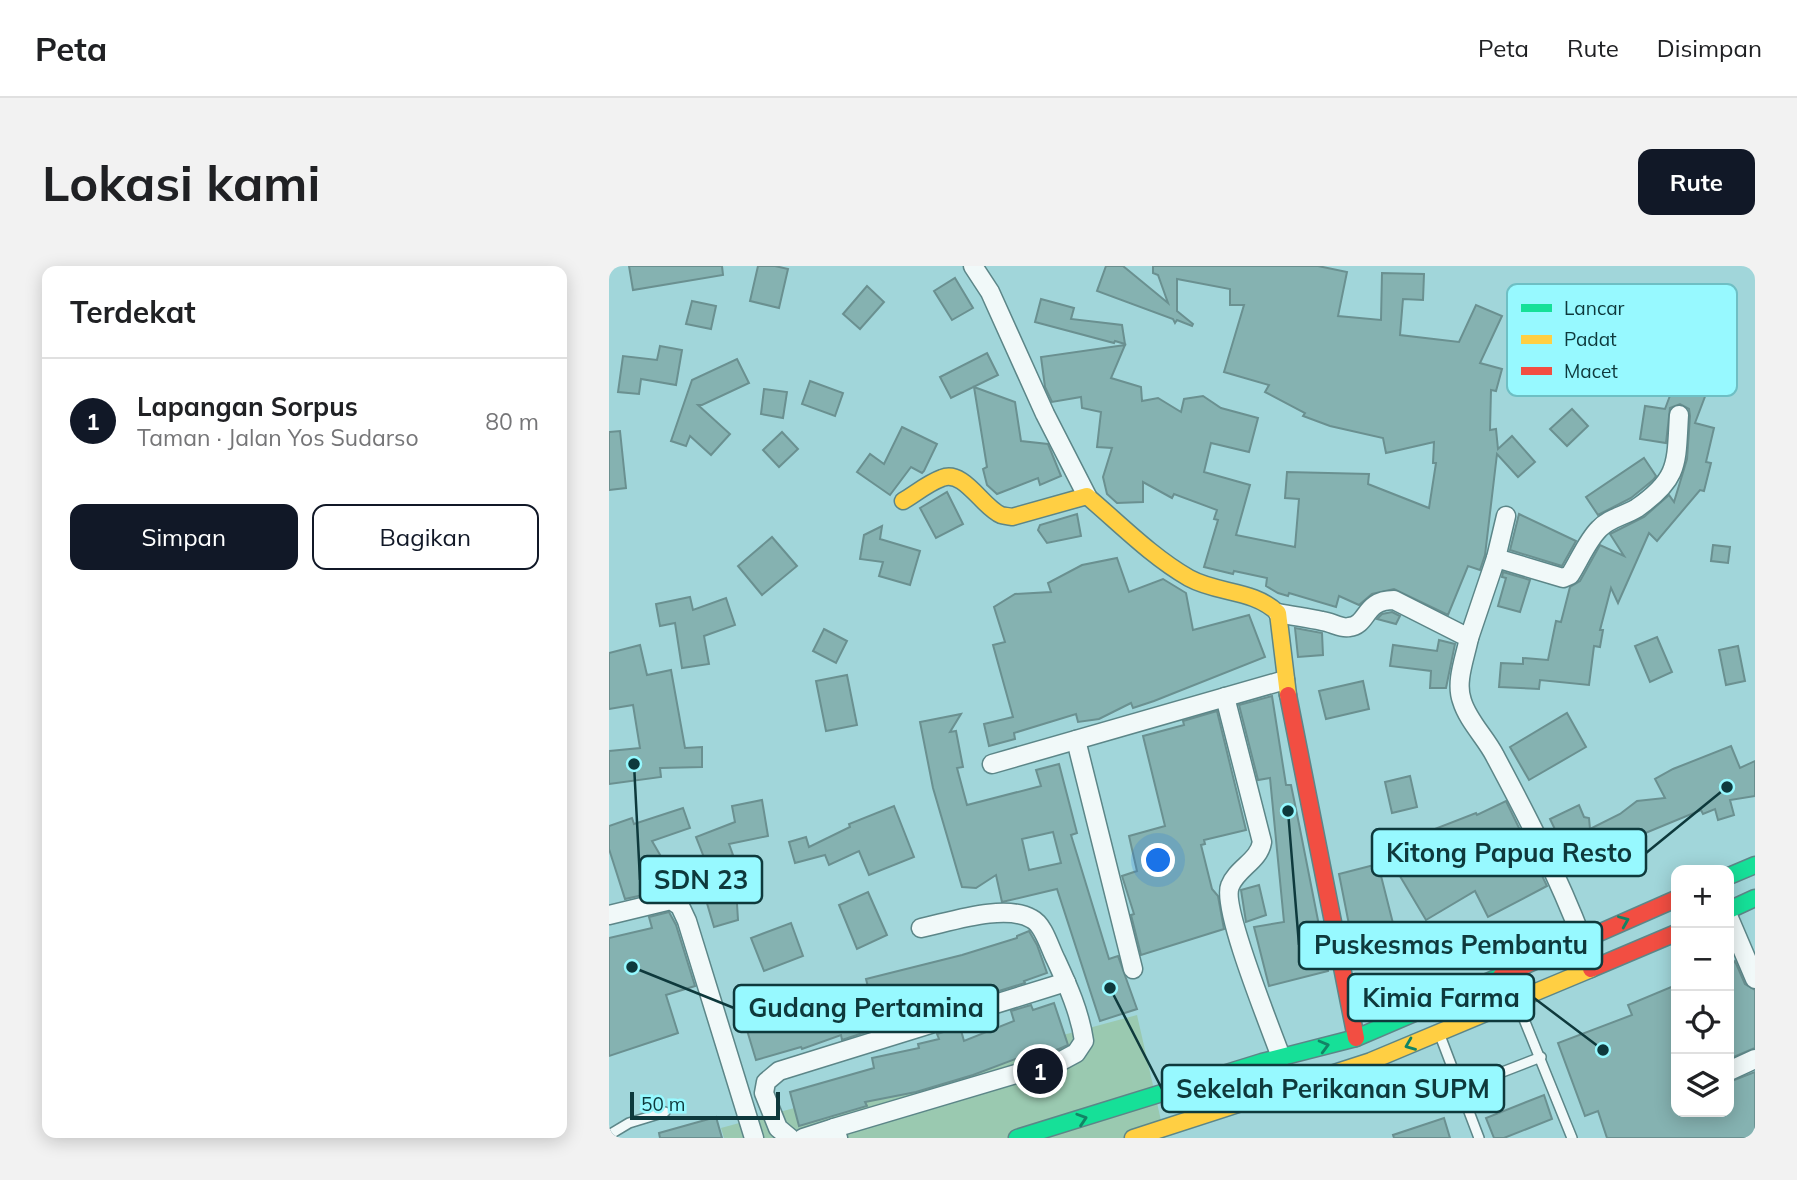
<!DOCTYPE html>
<html lang="id">
<head>
<meta charset="utf-8">
<style>
	body { margin:0; font-family:Mulish,sans-serif; background:#f2f2f2; color:#202124 }
	.controls { position:absolute; right:21px; bottom:21px; display:grid; overflow:hidden; border-radius:14px; box-shadow:0 4px 18px #0003 }
	.controls button { width:63px; height:63px; display:grid; place-items:center; padding:0; border:0; border-bottom:2px solid #e0e0e0; background:#fff; color:#202124; font:35px sans-serif }
	.scale { position:absolute; left:21px; bottom:18px; width:150px; box-sizing:border-box; padding-left:7px; border:4px solid #0e393c; border-top:0; font-size:19px; line-height:24px; white-space:nowrap; color:#0e393c; -webkit-text-stroke:5px #97f9ff; paint-order:stroke }
	.you { position:absolute; left:550px; top:595px; width:24px; height:24px; margin:-18px; border:5px solid #fff; border-radius:50%; background:#1a73e8; box-shadow:0 0 0 10px #1a73e833 }
	.badge { display:grid; place-items:center; width:46px; height:46px; border-radius:50%; background:#111827; color:#fff; font-size:23px; font-weight:700 }
	.pin { position:absolute; translate:-50% -50%; border:4px solid #fff; box-shadow:0 2px 7px #0006 }
	.list { margin:0; padding:0; list-style:none }
	h2 { display:flex; justify-content:space-between; align-items:center; height:91px; margin:0; padding:0 28px; font-size:30px }
	h2 small { font-size:23px; font-weight:400; color:#757577 }
	.list li { display:grid; grid-template-columns:46px 1fr auto; gap:21px; align-items:center; box-sizing:border-box; height:126px; padding:0 28px; border-top:2px solid #e0e0e0 }
	.list b { display:block; font-size:26px; white-space:nowrap }
	.list p { margin:0; font-size:23px; white-space:nowrap; color:#757577 }
	.list em { font-size:23px; font-style:normal; color:#757577 }
	.actions { display:flex; gap:14px; padding:21px 28px }
	.actions a { flex:1; padding:16px 0; border:2px solid #111827; border-radius:14px; text-align:center; font-size:24px; color:#111827 }
	.actions .main { background:#111827; color:#fff }
	.icon { flex:none; width:38px; height:38px; fill:none; stroke:currentColor; stroke-width:2; stroke-linecap:round; stroke-linejoin:round }
	.map { position:relative; flex:none; width:1146px; height:872px; overflow:hidden; border-radius:14px }
	header { display:flex; align-items:center; gap:42px; box-sizing:border-box; height:98px; padding:0 35px; background:#fff; border-bottom:2px solid #e0e0e0 }
	header strong { font-size:33px }
	nav { display:flex; gap:38px; margin-inline-start:auto; font-size:24px }
	.intro { display:flex; align-items:center; justify-content:space-between; box-sizing:border-box; height:168px; padding:0 42px }
	h1 { margin:0; font-size:49px }
	.button { padding:18px 32px; border-radius:14px; background:#111827; color:#fff; font-size:24px; font-weight:700 }
	main { display:flex; gap:42px; padding:0 42px }
	aside { flex:1; background:#fff; border-radius:14px; box-shadow:0 4px 18px #0003 }
	.map>svg:first-child { display:block }
	.green { fill:#9ac9b0 }
	.building { fill:#85b2b1; stroke:#6a9090; stroke-width:2; fill-rule:evenodd }
	.lines { fill:none; stroke-linecap:round; stroke-linejoin:round }
	.lane-casing { stroke:#5c8688; stroke-width:12 }
	.street-casing { stroke:#5c8688; stroke-width:21 }
	.fast-casing { stroke:#5c8688; stroke-width:19 }
	.slow-casing { stroke:#5c8688; stroke-width:19 }
	.jam-casing { stroke:#5c8688; stroke-width:19 }
	.lane { stroke:#f1f9f9; stroke-width:9 }
	.street { stroke:#f1f9f9; stroke-width:18 }
	.fast { stroke:#16e098; stroke-width:16 }
	.slow { stroke:#ffcf43; stroke-width:16 }
	.jam { stroke:#f24e42; stroke-width:16 }
	.oneway { stroke:#128465 }
	.key { fill:#97f9ff; stroke:#6ebfc4; stroke-width:2 }
	.key-label { font-size:19px; fill:#0e393c }
	.leader { fill:none; stroke:#0e393c; stroke-width:2.5 }
	.callout-dot { fill:#0e393c; stroke:#97f9ff; stroke-width:2.5 }
	.callout { fill:#97f9ff; stroke:#0e393c; stroke-width:2.5 }
	.callout-label { font-size:26px; text-anchor:middle; font-weight:bold; fill:#0e393c }
</style>
</head>
<body>
<header>
<strong>Peta</strong>
<nav><a>Peta</a><a>Rute</a><a>Disimpan</a></nav>
</header>
<div class="intro"><h1>Lokasi kami</h1><a class="button">Rute</a></div>
<main>
<aside>
<h2>Terdekat<small></small></h2>
<ul class="list">
<li><span class="badge">1</span><div><b>Lapangan Sorpus</b><p>Taman · Jalan Yos Sudarso</p></div><em>80 m</em></li>
</ul>
<div class="actions"><a class="main">Simpan</a><a>Bagikan</a></div>
</aside>
<div class="map">
<svg width="1146" height="872" viewBox="0 0 1146 872">
	<rect width="100%" height="100%" fill="#a1d6da"/>
	<polygon class="green" points="528,749 556,872 115,872 112,862"/>
	<g class="building">
		<polygon points="20,0 113,0 114,9 24,24"/>
		<polygon points="149,0 166,0 179,3 170,42 141,35"/>
		<polygon points="497,0 514,0 559,37 549,9 544,7 544,0 709,0 738,6 729,50 772,54 773,7 815,8 814,34 794,33 791,69 850,76 867,39 893,50 871,97 893,103 887,125 882,124 881,164 887,163 889,183 903,170 926,196 909,211 888,188 876,289 871,304 859,300 839,349 785,323 763,328 750,339 730,330 727,341 680,327 679,330 669,327 657,320 658,312 625,305 624,308 595,301 609,254 605,253 608,244 565,228 563,232 534,216 534,236 508,237 498,228 494,211 503,182 488,181 492,146 473,142 472,131 443,136 436,121 432,91 516,79 502,112 532,121 533,135 549,132 572,146 575,133 594,130 612,142 649,152 640,186 602,177 595,206 641,219 627,269 686,281 690,233 676,232 678,206 760,208 759,218 820,242 827,197 824,197 825,176 777,187 774,172 721,160 694,150 696,147 656,126 660,119 615,106 635,39 621,39 621,23 568,13 568,45 584,58 583,60 568,54 566,57 564,53 488,25"/>
		<polygon points="346,12 364,42 343,54 325,25"/>
		<polygon points="258,20 275,36 251,63 234,48"/>
		<polygon points="432,33 465,42 462,53 513,59 516,78 506,75 505,77 426,56"/>
		<polygon points="83,35 107,40 102,63 77,58"/>
		<polygon points="51,80 73,84 67,119 32,113 30,128 9,126 14,90 48,94"/>
		<polygon points="378,87 389,109 342,132 331,111"/>
		<polygon points="128,93 140,117 93,139 89,139 121,168 102,189 81,170 77,180 62,175 83,114"/>
		<polygon points="1072,100 1103,112 1086,157 1105,162 1097,196 1102,197 1095,225 1091,224 1048,275 1040,267 1009,337 1002,322 991,364 994,364 991,381 985,380 980,419 931,414 930,423 890,421 892,397 914,398 914,392 939,394 947,355 952,356 961,321 971,315 991,279 1015,290 1001,268 1035,251 1060,229 1065,236 1078,193 1081,150 1080,143 1071,138 1061,142 1057,177 1031,173 1036,140 1056,143"/>
		<polygon points="201,115 234,127 226,150 193,138"/>
		<polygon points="365,121 406,136 412,175 439,178 452,210 431,219 429,212 388,228 378,219 374,203 378,201"/>
		<polygon points="155,123 178,126 174,152 152,148"/>
		<polygon points="963,143 979,160 958,180 941,163"/>
		<polygon points="293,161 328,178 315,205 313,207 302,201 281,229 248,206 261,188 275,198"/>
		<polygon points="11,165 17,222 0,224 0,166"/>
		<polygon points="173,166 189,183 170,201 154,184"/>
		<polygon points="1035,192 1047,210 1044,214 1022,232 989,249 977,231"/>
		<polygon points="338,226 354,258 327,272 311,242"/>
		<polygon points="468,248 472,270 438,277 429,264 431,259"/>
		<polygon points="910,248 967,275 953,300 901,284"/>
		<polygon points="273,260 271,273 311,285 301,319 270,310 274,296 251,293 255,269"/>
		<polygon points="163,271 188,300 153,329 129,300"/>
		<polygon points="1104,279 1121,281 1119,297 1102,295"/>
		<polygon points="508,292 520,326 554,313 577,327 584,364 640,349 656,391 545,435 524,442 522,437 490,453 469,456 467,448 405,467 406,473 380,480 375,458 404,451 384,379 396,376 385,341 406,328 442,326 439,317 473,299"/>
		<polygon points="894,306 921,314 911,346 889,340 897,312 893,311"/>
		<polygon points="81,331 84,344 117,332 126,359 95,370 100,398 73,402 66,357 51,360 47,338"/>
		<polygon points="783,346 791,350 787,358 768,353 773,348"/>
		<polygon points="686,362 713,367 714,389 689,391"/>
		<polygon points="215,363 238,375 227,397 204,385"/>
		<polygon points="1048,371 1063,406 1041,416 1026,380"/>
		<polygon points="830,374 846,378 837,422 821,422 822,405 781,400 784,379 828,385"/>
		<polygon points="31,379 38,409 62,404 76,482 93,481 93,501 51,502 52,511 0,518 0,485 31,482 24,439 0,443 0,387"/>
		<polygon points="1129,380 1136,415 1117,419 1110,384"/>
		<polygon points="238,409 248,459 217,465 207,415"/>
		<polygon points="754,415 760,443 717,453 710,425"/>
		<polygon points="663,430 677,519 682,519 689,553 719,705 660,720 645,661 675,656 661,512 649,514 630,439"/>
		<polygon points="608,445 637,564 595,574 596,578 592,579 603,623 609,630 615,663 532,689 522,649 525,648 513,610 528,605 520,570 556,560 534,470 575,459 574,455"/>
		<polygon points="958,447 977,481 920,514 901,481"/>
		<path d="M352,448L341,466L347,465L354,501L348,502L358,539L432,520L427,504L450,498L468,567L462,569L500,693L509,690L528,743L491,755L448,623L393,636L387,609L367,622L353,621L324,522L311,456ZM444,566L452,597L420,604L413,573Z"/>
		<polygon points="1122,480 1131,502 1146,495 1146,530 1121,534 1125,549 1109,554 1106,543 1094,548 1092,544 1017,575 957,605 945,579 952,576 941,553 970,539 975,551 980,552 981,563 1011,548 1028,535 1056,532 1046,513 1064,503"/>
		<polygon points="801,510 808,541 783,547 776,516"/>
		<polygon points="153,534 159,570 120,578 124,589 98,599 87,571 126,556 123,540"/>
		<polygon points="897,535 938,620 879,651 866,625 817,654 782,595 792,592 787,578 867,547 868,549"/>
		<polygon points="285,540 305,591 260,609 250,585 220,599 216,589 186,597 180,576 197,571 200,581 241,561 240,558"/>
		<polygon points="74,542 81,562 43,575 57,599 61,623 16,633 0,583 0,560 23,552 25,558"/>
		<polygon points="769,598 789,677 746,689 730,608"/>
		<polygon points="650,619 657,649 637,656 632,624"/>
		<polygon points="259,626 278,669 248,683 230,639"/>
		<polygon points="121,627 128,638 129,654 105,661 97,634"/>
		<polygon points="60,646 67,659 86,720 57,729 69,767 0,790 0,672 43,662 40,651"/>
		<polygon points="182,657 194,690 155,705 142,672"/>
		<polygon points="420,665 428,679 438,707 415,715 416,717 322,746 321,741 261,756 263,764 233,774 232,769 193,783 192,781 147,794 134,751 177,738 177,736 206,726 208,732 259,721 257,713 353,689 408,672 408,670"/>
		<polygon points="1126,695 1136,718 1146,724 1146,782 1120,793 1120,702"/>
		<polygon points="1067,719 1067,846 1120,846 1120,816 1146,806 1146,872 998,872 989,845 976,850 949,777 1023,749 1019,739"/>
		<polygon points="445,737 459,779 450,783 418,793 417,789 364,809 307,826 256,836 258,840 190,860 181,826 265,802 263,792 310,782 309,778 330,773 328,768 351,761 355,775 405,755 402,745 422,739 424,744"/>
		<polygon points="935,829 943,853 895,872 885,872 877,852"/>
		<polygon points="107,851 113,872 51,872 50,867"/>
		<polygon points="835,852 841,872 785,872 784,869"/>
	</g>
	<g class="lines">
		<defs>
			<g id="lane">
				<polyline points="910,741 963,872"/>
				<polyline points="832,772 870,872"/>
				<polyline points="852,822 932,791"/>
				<polyline points="0,869 20,857 56,846"/>
			</g>
			<g id="street">
				<polyline points="364,0 381,26 436,148 478,230"/>
				<path d="M887,292L954,312L961,309C970,295 978,275 990,263C1000,252 1015,250 1028,242C1071,212 1067,197 1070,149"/>
				<path d="M669,347C684,350 699,352 713,355C722,356 733,363 740,361C760,359 754,334 785,334L860,372C856,392 846,416 853,435C859,455 877,472 886,490C918,550 949,610 973,673"/>
				<polyline points="860,372 887,292 897,250"/>
				<path d="M616,431L653,576C650,595 628,602 621,620C612,641 662,763 672,791"/>
				<polyline points="467,474 524,703"/>
				<polyline points="383,498 676,414"/>
				<polyline points="0,649 62,634 71,640 78,655 145,872"/>
				<polyline points="1120,652 1146,713"/>
				<polyline points="1120,805 1146,793"/>
				<path d="M225,862L454,794L467,787L475,775C471,747 459,720 447,694C441,683 435,659 423,653C396,637 341,656 312,662"/>
				<polyline points="181,872 169,862 155,827 157,816 170,805 457,716"/>
				<polyline points="194,872 225,862 229,872"/>
			</g>
			<g id="fast">
				<polyline points="1120,610 1146,599"/>
				<polyline points="1120,644 1146,632"/>
				<polyline points="408,872 653,796 747,772 892,710"/>
			</g>
			<g id="slow">
				<path d="M294,235C306,228 319,217 333,212C355,203 373,241 392,249C395,250 399,250 403,251L478,230C511,258 542,290 580,312C609,328 644,323 669,347L679,429"/>
				<polyline points="524,872 762,795 982,703"/>
			</g>
			<g id="jam">
				<polyline points="679,429 747,772"/>
				<polyline points="982,703 1067,667"/>
				<polyline points="892,710 1067,633"/>
			</g>
		</defs>
		<use href="#lane" class="lane-casing"/>
		<use href="#street" class="street-casing"/>
		<use href="#fast" class="fast-casing"/>
		<use href="#slow" class="slow-casing"/>
		<use href="#jam" class="jam-casing"/>
		<use href="#lane" class="lane"/>
		<use href="#street" class="street"/>
		<use href="#fast" class="fast"/>
		<use href="#slow" class="slow"/>
		<use href="#jam" class="jam"/>
	</g>
	<defs><path id="oneway-chevron" d="M-2-3.5L2.5 0L-2 3.5" fill="none" stroke-width="1.6" stroke-linecap="round" stroke-linejoin="round" transform="scale(1.75)"/></defs>
	<g class="oneway">
		<use href="#oneway-chevron" transform="translate(1015 655) rotate(-23)"/>
		<use href="#oneway-chevron" transform="translate(801 779) rotate(158)"/>
		<use href="#oneway-chevron" transform="translate(715 780) rotate(-15)"/>
		<use href="#oneway-chevron" transform="translate(473 853) rotate(-18)"/>
	</g>
	<rect x="898" y="18" width="230" height="112" rx="10" class="key"/>
	<rect x="912" y="38" width="31" height="8" fill="#16e098"/>
	<rect x="912" y="69" width="31" height="9" fill="#ffcf43"/>
	<rect x="912" y="101" width="31" height="8" fill="#f24e42"/>
	<g class="key-label">
		<text x="955" y="49">Lancar</text>
		<text x="955" y="80">Padat</text>
		<text x="955" y="112">Macet</text>
	</g>
	<path class="leader" d="M1118 521L1037 587M25 498L31 614M679 545L690 679M994 784L925 732M23 701L125 742M501 722L553 823"/>
	<g class="callout-dot">
		<circle cx="1118" cy="521" r="7"/>
		<circle cx="25" cy="498" r="7"/>
		<circle cx="679" cy="545" r="7"/>
		<circle cx="994" cy="784" r="7"/>
		<circle cx="23" cy="701" r="7"/>
		<circle cx="501" cy="722" r="7"/>
	</g>
	<g class="callout">
		<rect x="763" y="563" width="274" height="47" rx="7"/>
		<rect x="31" y="590" width="122" height="47" rx="7"/>
		<rect x="690" y="656" width="303" height="47" rx="7"/>
		<rect x="739" y="708" width="186" height="47" rx="7"/>
		<rect x="125" y="719" width="264" height="47" rx="7"/>
		<rect x="553" y="799" width="342" height="47" rx="7"/>
	</g>
	<g class="callout-label">
		<text x="900" y="596">Kitong Papua Resto</text>
		<text x="92" y="623">SDN 23</text>
		<text x="842" y="688">Puskesmas Pembantu</text>
		<text x="832" y="741">Kimia Farma</text>
		<text x="257" y="751">Gudang Pertamina</text>
		<text x="724" y="832">Sekelah Perikanan SUPM</text>
	</g>
</svg>
<div class="controls">
<button>+</button>
<button>−</button>
<button><svg class="icon" aria-label="locate" viewBox="0 0 24 24"><circle cx="12" cy="12" r="6"/><path d="M12 2v4M12 18v4M2 12h4M18 12h4"/></svg></button>
<button><svg class="icon" aria-label="layers" viewBox="0 0 24 24"><path d="M12 4l9 5-9 5-9-5zM3 14l9 5 9-5"/></svg></button>
</div>
<div class="scale">50 m</div>
<div class="you"></div>
<div class="pin badge" style="left:431px;top:805px">1</div>
</div>
</main>
</body>
</html>
